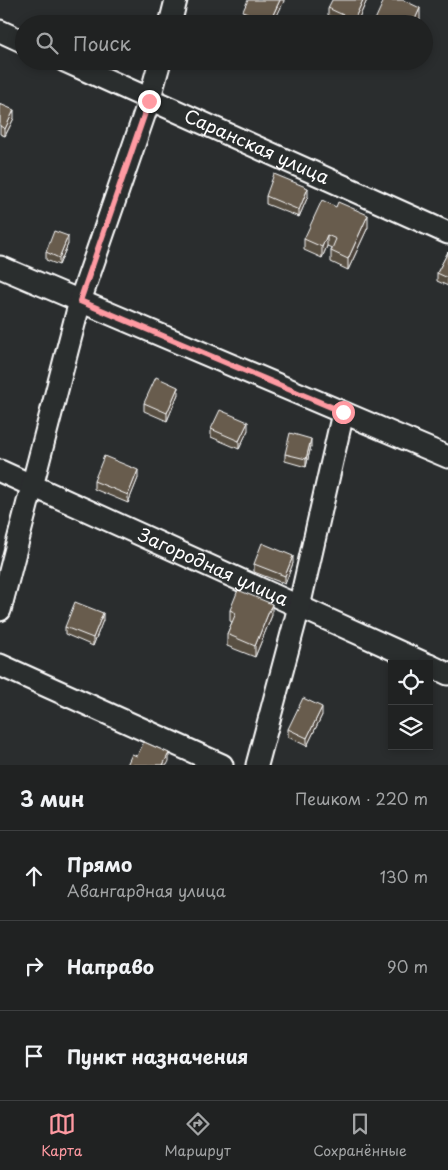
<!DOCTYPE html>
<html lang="ru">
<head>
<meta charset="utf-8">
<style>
	body { margin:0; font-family:"Playpen Sans",sans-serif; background:#2d2f2f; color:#f1f3f6 }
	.controls { position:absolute; right:15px; bottom:15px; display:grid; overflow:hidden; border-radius:0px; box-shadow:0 2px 8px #0003 }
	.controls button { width:45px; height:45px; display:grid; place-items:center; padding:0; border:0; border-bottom:1px solid #3d3f40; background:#202222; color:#f1f3f6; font:25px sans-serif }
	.stop { position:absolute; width:15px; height:15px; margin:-11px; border:4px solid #ff9aa2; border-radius:50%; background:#fff }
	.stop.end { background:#ff9aa2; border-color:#fff; box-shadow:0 1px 5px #0008 }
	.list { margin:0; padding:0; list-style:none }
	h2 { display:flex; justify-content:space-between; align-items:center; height:65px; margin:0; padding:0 20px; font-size:21px }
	h2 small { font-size:16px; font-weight:400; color:#a2a4a5 }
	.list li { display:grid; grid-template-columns:32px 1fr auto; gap:15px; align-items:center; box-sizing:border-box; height:90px; padding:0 20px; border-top:1px solid #3d3f40 }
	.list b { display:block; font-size:19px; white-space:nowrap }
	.list p { margin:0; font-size:16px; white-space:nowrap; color:#a2a4a5 }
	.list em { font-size:16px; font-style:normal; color:#a2a4a5 }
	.icon { flex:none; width:28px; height:28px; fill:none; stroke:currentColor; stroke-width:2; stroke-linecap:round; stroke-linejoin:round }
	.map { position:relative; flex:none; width:448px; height:765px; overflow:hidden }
	.search { position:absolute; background:#202222; box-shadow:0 2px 8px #0003; left:15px; right:15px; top:15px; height:55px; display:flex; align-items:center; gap:12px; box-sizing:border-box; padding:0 18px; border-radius:28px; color:#a2a4a5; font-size:19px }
	.sheet { height:335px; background:#202222 }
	nav { display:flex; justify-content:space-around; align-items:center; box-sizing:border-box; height:70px; border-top:1px solid #3d3f40; background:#202222; font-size:14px; color:#a2a4a5 }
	nav a { display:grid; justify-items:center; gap:2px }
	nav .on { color:#ff9aa2 }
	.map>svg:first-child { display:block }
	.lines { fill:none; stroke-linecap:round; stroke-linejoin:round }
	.minor-casing { stroke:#fff; stroke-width:25 }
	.minor { stroke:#2a2d2e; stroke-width:21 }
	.wall { fill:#594f43; stroke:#fff }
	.shaded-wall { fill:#484037; stroke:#fff }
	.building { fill:#675c4e; stroke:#fff }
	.route { stroke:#ff9aa2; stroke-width:6 }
	.labels { text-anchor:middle; stroke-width:5; stroke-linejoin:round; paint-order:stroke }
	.street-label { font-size:18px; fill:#fff; stroke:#2a2d2e }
</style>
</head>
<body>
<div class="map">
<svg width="448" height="765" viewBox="0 0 448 765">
	<rect width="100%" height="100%" fill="#2a2d2e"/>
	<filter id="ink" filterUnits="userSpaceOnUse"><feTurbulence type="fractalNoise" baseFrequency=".02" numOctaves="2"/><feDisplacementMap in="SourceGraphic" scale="10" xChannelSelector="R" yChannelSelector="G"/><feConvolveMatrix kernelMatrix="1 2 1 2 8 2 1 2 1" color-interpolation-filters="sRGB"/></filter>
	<g filter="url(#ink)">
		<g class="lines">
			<defs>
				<g id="minor">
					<polyline points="170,24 176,0"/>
					<polyline points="0,31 24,42"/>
					<path id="s1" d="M65,61L448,233"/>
					<polyline points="0,267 448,457"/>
					<path id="s2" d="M0,471L426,664"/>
					<polyline points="0,610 80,301 149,101 160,61"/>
					<polyline points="0,665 222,765"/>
					<polyline points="429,665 448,674"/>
					<polyline points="257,765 299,607 343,413"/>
				</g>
			</defs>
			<use href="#minor" class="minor-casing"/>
			<use href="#minor" class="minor"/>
		</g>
		<g class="wall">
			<polygon points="284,0 273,24 254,24 243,18 243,11"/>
			<polygon points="367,0 356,24 346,24 328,15 328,8"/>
			<polygon points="420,19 418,24 375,24 375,20"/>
			<polygon points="0,104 14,118 5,136 0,134"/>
			<polygon points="266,196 308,196 299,217 266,204"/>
			<polygon points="368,227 348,270 331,262 331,251 332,248 327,246 322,258 304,250 304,239"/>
			<polygon points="68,244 59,265 46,260 46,252"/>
			<polygon points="448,252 448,286 437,281 437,273"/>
			<polygon points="178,394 167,421 144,411 144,403"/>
			<polygon points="211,429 248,430 239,449 211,437"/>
			<polygon points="311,446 306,467 285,461 285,454"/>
			<polygon points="138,478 128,503 94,489 94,481"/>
			<polygon points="293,563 285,584 254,572 254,564"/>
			<polygon points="230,610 272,615 255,657 227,646 227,634 232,622 230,621"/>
			<polygon points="103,620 93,646 65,634 65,627"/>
			<polygon points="322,715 307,746 288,737 288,729"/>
		</g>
		<g class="shaded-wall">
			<polygon points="280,0 284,0 284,1 273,24 269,24"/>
			<polygon points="363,0 367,0 356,24 354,24 354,20"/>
			<polygon points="420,8 420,19 418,24 413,24"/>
			<polygon points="14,110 14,118 5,136 5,129"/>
			<polygon points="308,188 308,196 299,217 299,210"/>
			<polygon points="368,215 368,227 348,270 348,259"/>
			<polygon points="327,235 327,246 322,258 322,247"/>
			<polygon points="68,236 68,244 59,265 59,258"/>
			<polygon points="178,387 178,394 167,421 167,413"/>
			<polygon points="248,422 248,430 239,449 239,441"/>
			<polygon points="311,439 311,446 306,467 306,459"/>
			<polygon points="138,470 138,478 128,503 128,495"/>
			<polygon points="293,556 293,563 285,584 285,576"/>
			<polygon points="272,604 272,615 255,657 255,646"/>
			<polygon points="103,613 103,620 93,646 93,638"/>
			<polygon points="322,707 322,715 307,746 307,738"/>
			<polygon points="169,753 169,761 167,765 163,765"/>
		</g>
		<g class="building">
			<polygon points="248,0 280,0 269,23 243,11"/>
			<polygon points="332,0 363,0 354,20 328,8"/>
			<polygon points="384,0 403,0 420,8 413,24 383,24 375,20"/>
			<polygon points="0,104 14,110 5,129 0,126"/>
			<polygon points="274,174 308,188 299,210 266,196"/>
			<polygon points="322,200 336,207 338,202 368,215 348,259 331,251 336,239 327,235 322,247 304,239"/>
			<polygon points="54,231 68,236 59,258 46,252"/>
			<polygon points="448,252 448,278 437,273"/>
			<polygon points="156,377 178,387 167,413 144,403"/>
			<polygon points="220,410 248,422 239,441 211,429"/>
			<polygon points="290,433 311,439 306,459 285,454"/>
			<polygon points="104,456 138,470 128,495 94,481"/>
			<polygon points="262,543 293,556 285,576 254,564"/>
			<polygon points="238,590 272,604 255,646 227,634 236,613 230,610"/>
			<polygon points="75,602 103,613 93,638 65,627"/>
			<polygon points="303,698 322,707 307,738 288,729"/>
			<polygon points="144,742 169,753 163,765 127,765 132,754 137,756"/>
		</g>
	</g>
	<g class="lines" filter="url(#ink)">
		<polyline class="route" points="149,101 80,301 343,412"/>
	</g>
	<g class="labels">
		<g class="street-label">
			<text dy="6" stroke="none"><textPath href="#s1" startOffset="210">Саранская улица</textPath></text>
			<text dy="6" stroke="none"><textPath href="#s2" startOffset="234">Загородная улица</textPath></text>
		</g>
	</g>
</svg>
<div class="controls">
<button><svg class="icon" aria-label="locate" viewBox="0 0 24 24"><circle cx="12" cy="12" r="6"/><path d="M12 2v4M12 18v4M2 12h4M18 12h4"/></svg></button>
<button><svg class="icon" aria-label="layers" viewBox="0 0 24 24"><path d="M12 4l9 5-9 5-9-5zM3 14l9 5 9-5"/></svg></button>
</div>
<div class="stop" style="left:343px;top:412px"></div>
<div class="stop end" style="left:149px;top:101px"></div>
<div class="search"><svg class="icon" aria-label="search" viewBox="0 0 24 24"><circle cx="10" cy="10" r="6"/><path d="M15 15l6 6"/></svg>Поиск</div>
</div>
<section class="sheet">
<h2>3 мин<small>Пешком · 220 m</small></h2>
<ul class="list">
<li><svg class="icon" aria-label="ahead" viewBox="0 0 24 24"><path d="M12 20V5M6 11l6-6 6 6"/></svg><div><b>Прямо</b><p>Авангардная улица</p></div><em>130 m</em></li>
<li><svg class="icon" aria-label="right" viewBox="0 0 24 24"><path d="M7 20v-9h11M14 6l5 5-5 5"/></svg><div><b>Направо</b></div><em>90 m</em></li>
<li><svg class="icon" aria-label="arrive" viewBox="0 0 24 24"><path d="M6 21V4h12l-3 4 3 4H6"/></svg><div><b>Пункт назначения</b></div></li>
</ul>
</section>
<nav>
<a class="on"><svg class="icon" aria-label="map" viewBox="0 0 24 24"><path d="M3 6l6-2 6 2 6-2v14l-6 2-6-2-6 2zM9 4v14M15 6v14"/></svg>Карта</a>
<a><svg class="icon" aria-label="directions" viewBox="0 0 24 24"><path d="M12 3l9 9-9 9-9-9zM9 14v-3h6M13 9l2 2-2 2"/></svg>Маршрут</a>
<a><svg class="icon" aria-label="saved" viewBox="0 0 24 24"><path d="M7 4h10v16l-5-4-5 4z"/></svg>Сохранённые</a>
</nav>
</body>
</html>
